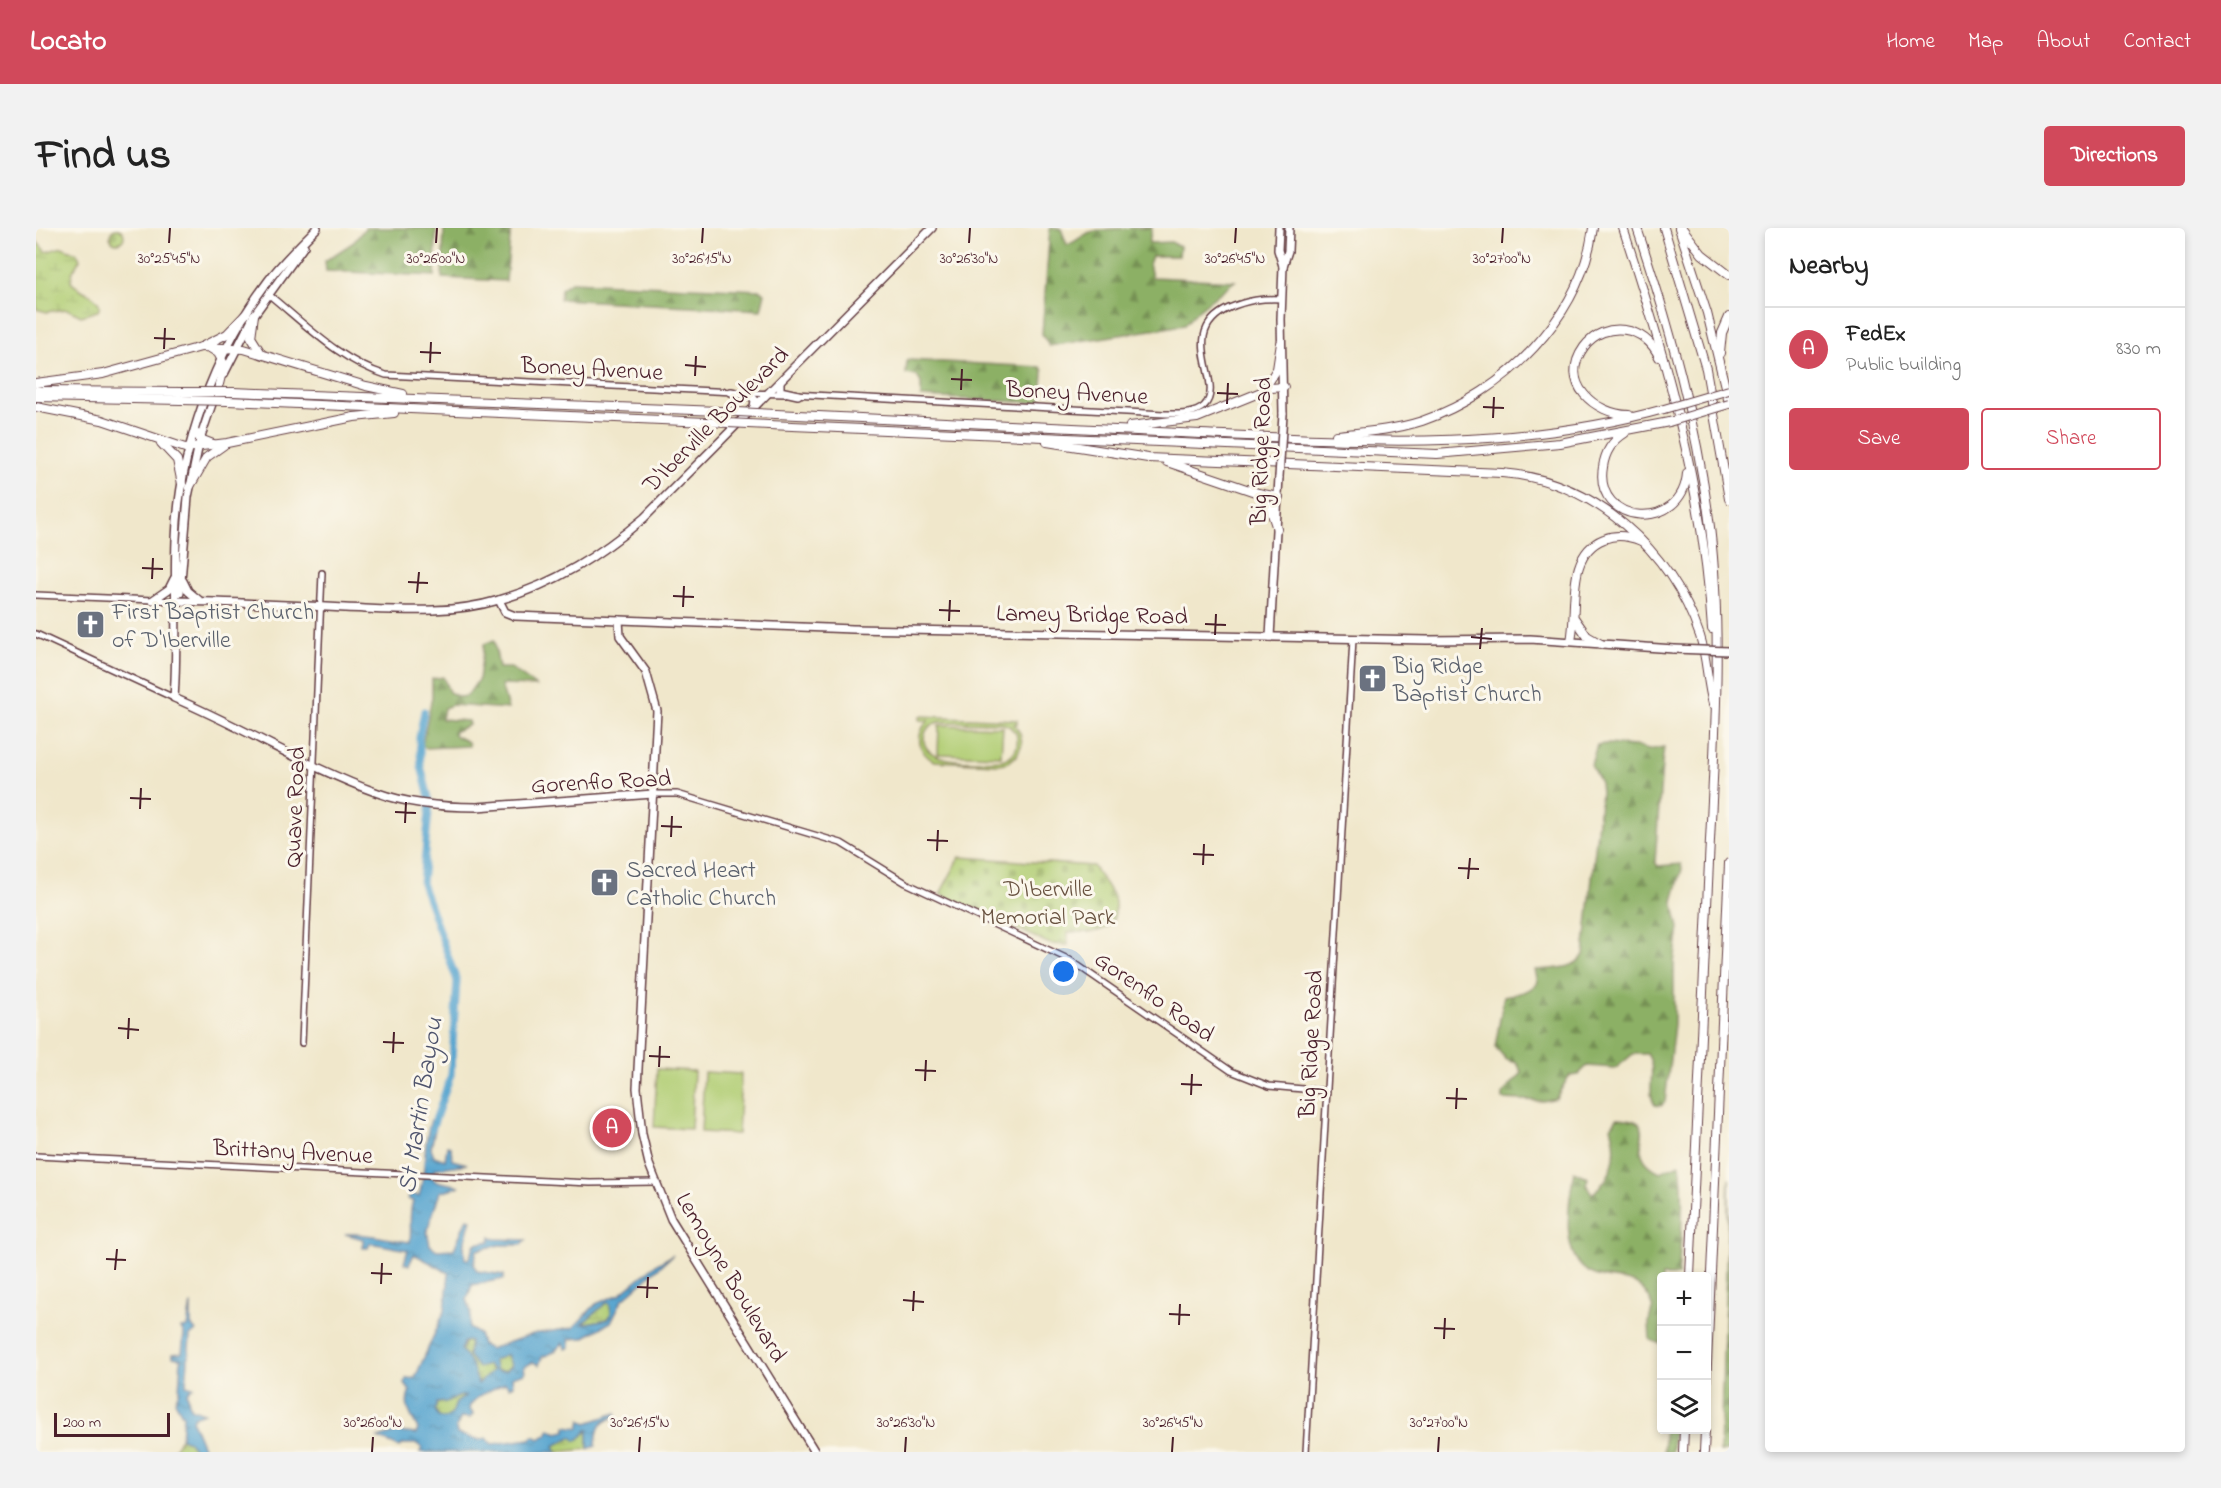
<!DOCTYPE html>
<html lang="en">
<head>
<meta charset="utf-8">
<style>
	body { margin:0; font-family:"Indie Flower",sans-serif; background:#f2f2f2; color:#222 }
	.controls { position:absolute; right:18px; bottom:18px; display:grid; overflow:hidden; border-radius:6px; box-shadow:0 3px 9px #0003 }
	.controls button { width:54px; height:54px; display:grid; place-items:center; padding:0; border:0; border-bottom:2px solid #e0e0e0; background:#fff; color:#222; font:30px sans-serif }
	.scale { position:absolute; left:18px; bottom:15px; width:116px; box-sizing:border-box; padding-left:6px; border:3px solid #4a1f2b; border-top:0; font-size:16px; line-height:21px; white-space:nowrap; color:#4a1f2b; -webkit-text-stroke:4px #fbf7ec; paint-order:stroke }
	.you { position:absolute; left:1028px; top:744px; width:21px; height:21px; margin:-15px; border:4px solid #fff; border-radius:50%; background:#1a73e8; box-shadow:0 0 0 9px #1a73e833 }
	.badge { display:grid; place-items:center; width:39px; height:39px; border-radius:50%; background:#d1495b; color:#fff; font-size:20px; font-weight:700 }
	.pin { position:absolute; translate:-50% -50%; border:3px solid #fff; box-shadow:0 2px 6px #0006 }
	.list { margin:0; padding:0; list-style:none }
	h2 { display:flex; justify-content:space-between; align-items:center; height:78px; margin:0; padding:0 24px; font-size:26px }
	h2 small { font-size:20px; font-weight:400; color:#767676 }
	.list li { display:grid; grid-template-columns:39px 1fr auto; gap:18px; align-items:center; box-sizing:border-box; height:84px; padding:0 24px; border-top:2px solid #e0e0e0 }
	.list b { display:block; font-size:22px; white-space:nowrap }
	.list p { margin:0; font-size:20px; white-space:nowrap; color:#767676 }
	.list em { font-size:20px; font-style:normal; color:#767676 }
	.actions { display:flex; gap:12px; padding:18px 24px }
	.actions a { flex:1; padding:14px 0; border:2px solid #d1495b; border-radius:6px; text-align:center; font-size:21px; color:#d1495b }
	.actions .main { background:#d1495b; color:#fff }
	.icon { flex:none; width:33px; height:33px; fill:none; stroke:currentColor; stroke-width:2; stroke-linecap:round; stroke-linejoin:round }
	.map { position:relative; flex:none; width:1693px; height:1224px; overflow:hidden; border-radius:6px }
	header { display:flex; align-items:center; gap:36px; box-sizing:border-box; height:84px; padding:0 30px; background:#d1495b; color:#fff }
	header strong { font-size:28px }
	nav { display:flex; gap:33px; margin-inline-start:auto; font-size:21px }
	.intro { display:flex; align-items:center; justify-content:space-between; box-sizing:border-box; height:144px; padding:0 36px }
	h1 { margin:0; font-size:42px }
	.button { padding:15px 27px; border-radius:6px; background:#d1495b; color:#fff; font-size:21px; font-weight:700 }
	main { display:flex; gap:36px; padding:0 36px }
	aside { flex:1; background:#fff; border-radius:6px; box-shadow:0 3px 9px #0003 }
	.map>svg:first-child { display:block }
	.forest { fill:url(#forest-firs); stroke:#6b6848; stroke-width:1.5 }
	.wetland { fill:url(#wetland-marsh); stroke:#7e764f; stroke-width:1.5 }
	.cemetery { fill:url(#cemetery-stones); stroke:#7e764f; stroke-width:1.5 }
	.park { fill:#b1cd73; stroke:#7e764f; stroke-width:1.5; fill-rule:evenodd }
	.water { fill:url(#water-ripples); stroke:#50627d; stroke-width:1.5; fill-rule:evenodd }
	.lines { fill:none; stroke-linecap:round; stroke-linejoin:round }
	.river { stroke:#56a4cf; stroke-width:7 }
	.minor-casing { stroke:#633d43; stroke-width:8 }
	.major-casing { stroke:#633d43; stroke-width:10 }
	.highway-casing { stroke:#633d43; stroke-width:10 }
	.minor { stroke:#fff; stroke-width:5 }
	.major { stroke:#fff; stroke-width:7 }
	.highway { stroke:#fff; stroke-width:8 }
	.major-bridge-casing { stroke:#633d43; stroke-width:10; stroke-linecap:butt }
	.highway-bridge-casing { stroke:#633d43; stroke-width:10; stroke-linecap:butt }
	.major-bridge { stroke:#fff; stroke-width:7 }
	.highway-bridge { stroke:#fff; stroke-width:8 }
	.ticks { fill:none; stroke:#4a1f2b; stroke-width:2 }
	.labels { text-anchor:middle; stroke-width:6; stroke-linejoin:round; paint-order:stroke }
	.street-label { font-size:24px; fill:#4a1f2b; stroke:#fbf7ec }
	.worship-label { font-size:24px; fill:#5b616d; stroke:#fbf7ec; text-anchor:start }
	.park-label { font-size:24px; fill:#695341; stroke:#fbf7ec }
	.water-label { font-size:26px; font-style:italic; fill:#4f546d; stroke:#fbf7ec }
	.ticks-label { font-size:15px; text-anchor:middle; fill:#4a1f2b; stroke:#fbf7ec; stroke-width:6; stroke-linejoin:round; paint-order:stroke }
</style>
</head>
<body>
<header>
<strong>Locato</strong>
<nav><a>Home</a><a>Map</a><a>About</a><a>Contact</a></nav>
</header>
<div class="intro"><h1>Find us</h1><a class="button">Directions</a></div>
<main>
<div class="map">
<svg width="1693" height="1224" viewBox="0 0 1693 1224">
	<defs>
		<pattern id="forest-firs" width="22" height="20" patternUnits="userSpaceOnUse" patternTransform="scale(1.5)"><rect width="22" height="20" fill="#8cb065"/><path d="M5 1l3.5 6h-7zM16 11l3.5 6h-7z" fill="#748f53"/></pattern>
		<pattern id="wetland-marsh" width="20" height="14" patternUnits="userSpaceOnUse" patternTransform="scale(1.5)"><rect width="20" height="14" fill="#b1cd73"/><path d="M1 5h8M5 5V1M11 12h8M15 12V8" fill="none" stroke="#9ab064"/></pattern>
		<pattern id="cemetery-stones" width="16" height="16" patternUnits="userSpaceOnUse" patternTransform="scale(1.5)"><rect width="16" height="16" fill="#b1cd73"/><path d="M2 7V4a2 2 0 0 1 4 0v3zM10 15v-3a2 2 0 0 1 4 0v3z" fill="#9ab064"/></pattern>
		<pattern id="water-ripples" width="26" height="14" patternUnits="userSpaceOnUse" patternTransform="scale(1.5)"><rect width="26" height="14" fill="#56a4cf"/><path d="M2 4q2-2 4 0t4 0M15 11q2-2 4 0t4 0" fill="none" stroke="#4985a8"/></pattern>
	</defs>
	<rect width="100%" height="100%" fill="#fbf7ec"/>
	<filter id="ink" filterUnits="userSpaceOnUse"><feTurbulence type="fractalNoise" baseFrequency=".0167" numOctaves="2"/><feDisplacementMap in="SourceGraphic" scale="12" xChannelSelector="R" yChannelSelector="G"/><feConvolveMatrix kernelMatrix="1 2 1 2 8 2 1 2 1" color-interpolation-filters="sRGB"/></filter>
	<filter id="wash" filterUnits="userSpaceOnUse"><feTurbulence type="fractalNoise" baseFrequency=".008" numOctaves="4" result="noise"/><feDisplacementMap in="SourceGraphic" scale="24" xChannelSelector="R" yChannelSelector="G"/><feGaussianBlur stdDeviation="1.35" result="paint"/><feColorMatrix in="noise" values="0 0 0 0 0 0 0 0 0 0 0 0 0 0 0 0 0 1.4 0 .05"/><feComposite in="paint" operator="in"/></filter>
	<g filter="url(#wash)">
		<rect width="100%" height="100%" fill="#f0e7cb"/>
		<g class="forest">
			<polygon points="329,0 400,0 399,48 290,43 289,33 318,14"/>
			<polygon points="408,0 475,0 470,53 406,50"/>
			<path d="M1014,0L1025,1L1031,17C1040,14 1044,9 1052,5C1063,0 1101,0 1116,0L1113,15L1135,14L1144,18L1143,28H1116L1113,36L1116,49L1199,53L1162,82L1148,97L1013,118L1006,106Z"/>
			<polygon points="535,54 724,62 729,65 725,82 524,71 525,61"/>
			<polygon points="871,132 1005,139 1007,143 1005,175 885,169 885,155 881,148 870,146"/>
			<polygon points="458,412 463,440 475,440 500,458 465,457 472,481 416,477 408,480 406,491 432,493 433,497 419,503 418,507 432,514 433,518 389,520 386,517 396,469 396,451 407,449 413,464 423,469 431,468 443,451 448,416"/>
			<path d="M1570,516L1599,518L1612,522L1628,519L1626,536L1619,634L1622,638L1645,636L1646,641L1637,673L1643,700L1638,735V796L1629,874L1625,878L1619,877C1609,862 1622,841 1611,826H1597L1580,840L1551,838L1542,847L1533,848L1520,870L1507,873L1467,871V865L1486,845L1481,835L1471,832L1459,819L1468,768C1482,765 1492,766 1502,754L1499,742C1517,740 1537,743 1548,727L1565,564L1564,555L1555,537L1561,517Z"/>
			<path d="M1581,890C1634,892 1580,923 1624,944L1644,936C1649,974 1645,1010 1642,1048H1626L1625,1116L1614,1112L1613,1093L1617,1078C1603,1043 1581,1057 1556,1046C1522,1031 1533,972 1538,943L1552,950L1550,956L1556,966C1578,949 1583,925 1575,899Z"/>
			<polygon points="1693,950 1693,1224 1684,1224"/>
			<polygon points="1628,1202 1637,1202 1636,1224 1628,1224"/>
		</g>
		<g class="wetland">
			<path d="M0,13L10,24L26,19L41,25L44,31L36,45L35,54C44,64 59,65 64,78L62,83L45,88L31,81L11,84L0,81Z"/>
			<polygon points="570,1075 575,1075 575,1086 572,1091 545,1096"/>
			<polygon points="434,1112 432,1127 445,1139 452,1137 458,1143 441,1157 425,1122 429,1114"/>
			<polygon points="471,1126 475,1137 469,1143 461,1143 457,1133"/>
			<polygon points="424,1168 430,1168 420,1175 416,1187 408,1191 403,1189 399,1182 401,1175 411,1174"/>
			<polygon points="552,1202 552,1221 521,1224 517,1218"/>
			<polygon points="145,1210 153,1213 159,1224 136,1224"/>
		</g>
		<g class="cemetery">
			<circle cx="81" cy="8" r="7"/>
			<path d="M924,629L1057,638L1078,669C1085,706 1060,705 1032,704V717L1014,716L904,666Z"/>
		</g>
		<g class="park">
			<path d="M884,488L981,492V496H978L984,505L986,516L981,527L973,534L963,536L898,533C881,524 879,506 892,493L884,492ZM902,494L965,495L973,498L980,505C984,518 979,528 966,532C948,533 887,538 888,511C888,502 894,497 902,494Z"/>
			<polygon points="903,497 967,499 965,528 902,526"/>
			<polygon points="621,841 658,843 655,901 618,899"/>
			<polygon points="668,844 705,846 702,906 665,904"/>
		</g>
		<g class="water">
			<path d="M395,892L400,896L395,920L398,928L409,932L411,918L415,919L416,932L431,936L398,941L397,950L399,953L424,958L404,964L391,1003L394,1017L401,1022L418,1021L431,990L435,991L428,1017L429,1031H433L439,1016L454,1013L455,1008L459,1011L490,1012L485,1017H463L441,1022L438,1037L441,1043L468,1047V1051L436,1057L431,1071L435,1084L433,1100L443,1106L446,1117L454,1121L497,1106L537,1100L560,1076L584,1066L619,1037L637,1027L586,1072L575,1094L547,1110L533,1111L534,1119L530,1121L527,1115L518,1124L506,1129L503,1137L497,1134L488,1139L489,1145L476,1149L477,1157L473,1159L469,1155C458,1161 437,1168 433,1180L437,1186L434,1190L425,1189L420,1200L421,1206L444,1212L450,1210L456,1216L494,1211L498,1208L503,1211L511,1207L514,1201L521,1205L530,1203V1198L543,1200L545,1192L551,1195L580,1185V1188C563,1195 561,1198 560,1218L552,1221V1202L541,1213L535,1209L518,1218L521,1224H384L386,1220L381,1216H368L363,1219L342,1210L361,1204L380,1206L382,1201C375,1187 367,1178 374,1163L369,1156L370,1151L379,1150L409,1082L413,1045L378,1026L373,1037L368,1035L372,1022L334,1015L332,1020H327V1011L309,1006C326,1004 355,1012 374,1014C376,1000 372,987 377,973L372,971L374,966L383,968C391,943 386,917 395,892ZM570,1075H574L575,1086L572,1091L546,1096ZM434,1113L432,1127L442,1140L452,1137L457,1142L442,1156L436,1137L425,1122L428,1114ZM471,1126L475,1137L470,1143H461L457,1133ZM424,1168H429L420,1175L416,1186L408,1191L403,1189L399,1182L401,1175L411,1174Z"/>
			<polygon points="155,1076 155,1097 160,1103 154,1108 150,1157 157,1159 151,1164 154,1180 168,1185 157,1189 156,1193 169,1224 159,1224 153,1213 145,1210 147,1188 139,1173 143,1163 145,1131 137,1129 137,1126 146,1125 148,1105 145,1100 151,1099"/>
		</g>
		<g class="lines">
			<polyline class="river" points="388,483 383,510 385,538 394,574 386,655 421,753 415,847 396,901"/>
		</g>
	</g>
	<g filter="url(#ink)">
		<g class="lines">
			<defs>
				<g id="minor">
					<path d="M232,66C269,96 304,133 350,147L698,164"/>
					<polyline points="710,165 749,166"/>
					<path d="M758,166L1128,186C1140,186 1159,187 1168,178C1191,156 1139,105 1193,80C1212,72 1226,70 1246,71"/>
					<polyline points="0,367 141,373"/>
					<polyline points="0,406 138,470"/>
					<polyline points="617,566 641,566 805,615 870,655 1034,732 1195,843 1233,858 1290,863"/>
					<polyline points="266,815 286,345"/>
					<polyline points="0,928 554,955 619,954"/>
					<polyline points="1270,1224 1317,411"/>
				</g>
				<g id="major">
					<path d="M281,0C264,17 246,34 232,53C178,125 143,222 140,311C138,364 142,417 138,470C207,499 272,540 342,565C372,576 410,579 441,579L617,566"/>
					<polyline points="1243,0 1242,22 1247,38"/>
					<polyline points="188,146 218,87 268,18"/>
					<polyline points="744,154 744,163 762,167"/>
					<polyline points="695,164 715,168 719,172 718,179"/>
					<polyline points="1247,186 1245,91 1247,38 1252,23 1253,0"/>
					<polyline points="147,353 152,363 164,373"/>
					<polyline points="144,365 152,269 164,211 178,170"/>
					<polyline points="117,372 133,361 138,351"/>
					<polyline points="463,372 469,384 479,388 817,401 1391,412 1494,411 1638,421"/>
					<path d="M141,373C197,374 253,377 309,380C361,382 413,387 463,372C519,356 564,327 608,290L896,0"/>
					<polyline points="583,392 584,408 610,444 621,483 601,860 606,906 613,936 635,991 779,1224"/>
					<polyline points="1234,409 1243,249"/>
				</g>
				<g id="highway">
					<path d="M1587,0C1630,129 1668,265 1676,401"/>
					<path d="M1601,0C1634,98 1661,196 1674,299C1687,410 1678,523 1673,634C1666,772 1661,910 1654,1048"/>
					<polyline points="1628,0 1670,141 1693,271"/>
					<polyline points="1643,0 1671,85 1693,175"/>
					<polyline points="1646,0 1666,26 1693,47"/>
					<polyline points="218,87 215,109 225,125"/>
					<polyline points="165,119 208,121 330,158 367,166"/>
					<polyline points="174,120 182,125 188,136 183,156"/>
					<polyline points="1684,125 1686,105 1693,89"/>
					<polyline points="0,155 67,146 165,119 191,106 210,86"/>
					<polyline points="1229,160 1241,141 1245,115"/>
					<polyline points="0,163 146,164"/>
					<polyline points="197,164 683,183"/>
					<polyline points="0,169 145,172"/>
					<polyline points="192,173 671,194"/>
					<polyline points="0,179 66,192 149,220 191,215 318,189 358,185"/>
					<path d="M740,186C881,193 1023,199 1165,206C1322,213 1475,224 1628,181"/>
					<path d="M1593,187C1559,186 1522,155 1548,119C1569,91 1610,98 1623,129"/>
					<polyline points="733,197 1401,226 1524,215 1633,194"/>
					<polyline points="1094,198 1161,190 1235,160 1248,159"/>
					<polyline points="159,204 164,211 177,216"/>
					<path d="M1589,205C1576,213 1569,224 1567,239C1557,298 1647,305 1651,245"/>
					<path d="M1300,207C1329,204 1358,202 1386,193C1469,164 1545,90 1557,0"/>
					<path d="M1011,214L1112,230L1466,245C1558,252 1635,322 1664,408C1671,430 1671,454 1677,476"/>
					<polyline points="125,215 141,232 146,256"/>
					<polyline points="1131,234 1222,265 1243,269"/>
					<polyline points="153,260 171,229 188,217"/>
					<polyline points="1224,266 1234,280 1241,301"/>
					<polyline points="1539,391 1551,408 1565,416"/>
					<path d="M1535,413C1542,380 1529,326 1568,311C1580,306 1593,308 1605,313"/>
					<polyline points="1670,1159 1693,635"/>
					<polyline points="1647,1224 1648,1202"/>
					<polyline points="1668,1224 1669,1202"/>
				</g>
			</defs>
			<use href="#minor" class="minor-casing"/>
			<use href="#major" class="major-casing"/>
			<use href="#highway" class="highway-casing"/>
			<use href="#minor" class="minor"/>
			<use href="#major" class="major"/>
			<use href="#highway" class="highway"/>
			<defs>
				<g id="major-bridge">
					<polyline points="1243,249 1247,186"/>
					<polyline points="1638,421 1693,423"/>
				</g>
				<g id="highway-bridge">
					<polyline points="146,164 197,164"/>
					<polyline points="145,172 192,173"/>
					<polyline points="1628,181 1693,162"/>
					<polyline points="683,183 740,186"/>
					<polyline points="671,194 733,197"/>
					<polyline points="1633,194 1693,176"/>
				</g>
			</defs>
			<use href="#major-bridge" class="major-bridge-casing"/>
			<use href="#highway-bridge" class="highway-bridge-casing"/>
			<use href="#major-bridge" class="major-bridge"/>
			<use href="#highway-bridge" class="highway-bridge"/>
		</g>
	</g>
	<path class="ticks" d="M133,15L134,0M400,15L401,0M666,15L667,0M933,15L934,0M1199,15L1200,0M1466,15L1467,0M118,110L139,111M128,121L129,100M384,124L405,125M394,135L395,114M649,137L670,139M659,148L660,128M915,151L936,152M925,162L926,141M1181,165L1202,166M1191,176L1192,155M1447,179L1468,180M1457,190L1458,169M106,340L127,341M116,351L117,330M372,354L392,355M381,365L383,344M637,368L658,369M647,379L648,358M903,382L924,383M913,393L914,372M1169,396L1190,397M1179,407L1180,386M1435,409L1456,411M1444,421L1446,400M94,570L115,571M104,581L105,560M359,584L380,585M369,595L370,574M625,598L646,599M635,609L636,588M891,612L912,613M901,623L902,602M1157,626L1178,627M1167,637L1168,616M1422,640L1443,641M1432,651L1434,630M82,800L103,802M92,811L93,790M347,814L368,815M357,825L358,804M613,828L634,829M623,839L624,818M879,842L900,843M889,853L890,832M1145,856L1166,857M1155,867L1156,846M1410,870L1431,871M1420,881L1421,860M70,1031L90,1032M79,1042L81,1021M335,1045L356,1046M345,1056L346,1035M601,1059L622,1060M611,1070L612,1049M867,1072L888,1074M877,1083L878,1063M1133,1086L1154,1087M1143,1097L1144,1076M1398,1100L1419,1101M1408,1111L1409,1090M336,1224L337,1209M603,1224L604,1209M869,1224L870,1209M1136,1224L1137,1209M1402,1224L1403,1209"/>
	<defs>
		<symbol id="church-square" viewBox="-11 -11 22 22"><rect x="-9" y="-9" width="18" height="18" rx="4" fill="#6b7280" stroke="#fbf7ec"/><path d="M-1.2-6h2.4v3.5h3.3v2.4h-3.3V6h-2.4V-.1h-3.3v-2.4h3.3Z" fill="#fff"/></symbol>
	</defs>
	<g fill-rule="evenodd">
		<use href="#church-square" x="38" y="380" width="33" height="33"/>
		<use href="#church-square" x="1320" y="434" width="33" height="33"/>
		<use href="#church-square" x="552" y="638" width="33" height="33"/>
	</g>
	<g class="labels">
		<g class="street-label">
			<text transform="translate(556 140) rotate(3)" y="8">Boney Avenue</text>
			<text transform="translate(1041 164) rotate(3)" y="8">Boney Avenue</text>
			<text transform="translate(679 191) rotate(-45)" y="8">D'Iberville Boulevard</text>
			<text transform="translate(1224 223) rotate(-88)" y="8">Big Ridge Road</text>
			<text transform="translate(1056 386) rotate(1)" y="8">Lamey Bridge Road</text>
			<text transform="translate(565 553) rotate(-3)" y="8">Gorenflo Road</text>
			<text transform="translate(258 579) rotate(-88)" y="8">Quave Road</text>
			<text transform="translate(1119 768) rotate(35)" y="8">Gorenflo Road</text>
			<text transform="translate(1274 816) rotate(-87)" y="8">Big Ridge Road</text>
			<text transform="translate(257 923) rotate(3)" y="8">Brittany Avenue</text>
			<text transform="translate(696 1049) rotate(59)" y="8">Lemoyne Boulevard</text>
		</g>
		<g class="worship-label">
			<text x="76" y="391">First Baptist Church<tspan x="76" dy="28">of D'Iberville</tspan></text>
			<text x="1357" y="445">Big Ridge<tspan x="1357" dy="28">Baptist Church</tspan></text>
			<text x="590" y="649">Sacred Heart<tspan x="590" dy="28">Catholic Church</tspan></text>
		</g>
		<g class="park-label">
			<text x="1012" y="668">D'Iberville<tspan x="1012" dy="28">Memorial Park</tspan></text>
		</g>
		<g class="water-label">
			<text transform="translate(383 877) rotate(-81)" y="9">St Martin Bayou</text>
		</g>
	</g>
	<g class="ticks-label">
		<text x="133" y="35">30°25'45"N</text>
		<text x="400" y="35">30°26'00"N</text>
		<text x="666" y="35">30°26'15"N</text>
		<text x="933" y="35">30°26'30"N</text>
		<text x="1199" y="35">30°26'45"N</text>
		<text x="1466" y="35">30°27'00"N</text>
		<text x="337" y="1199">30°26'00"N</text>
		<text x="604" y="1199">30°26'15"N</text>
		<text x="870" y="1199">30°26'30"N</text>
		<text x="1137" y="1199">30°26'45"N</text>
		<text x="1403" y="1199">30°27'00"N</text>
	</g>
</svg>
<div class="controls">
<button>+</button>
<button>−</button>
<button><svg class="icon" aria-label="layers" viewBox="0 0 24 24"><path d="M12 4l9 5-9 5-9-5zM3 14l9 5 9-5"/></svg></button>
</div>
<div class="scale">200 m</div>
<div class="you"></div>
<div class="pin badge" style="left:576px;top:900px">A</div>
</div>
<aside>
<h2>Nearby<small></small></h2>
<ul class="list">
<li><span class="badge">A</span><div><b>FedEx</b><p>Public building</p></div><em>830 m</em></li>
</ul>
<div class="actions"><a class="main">Save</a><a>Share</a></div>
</aside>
</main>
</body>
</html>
